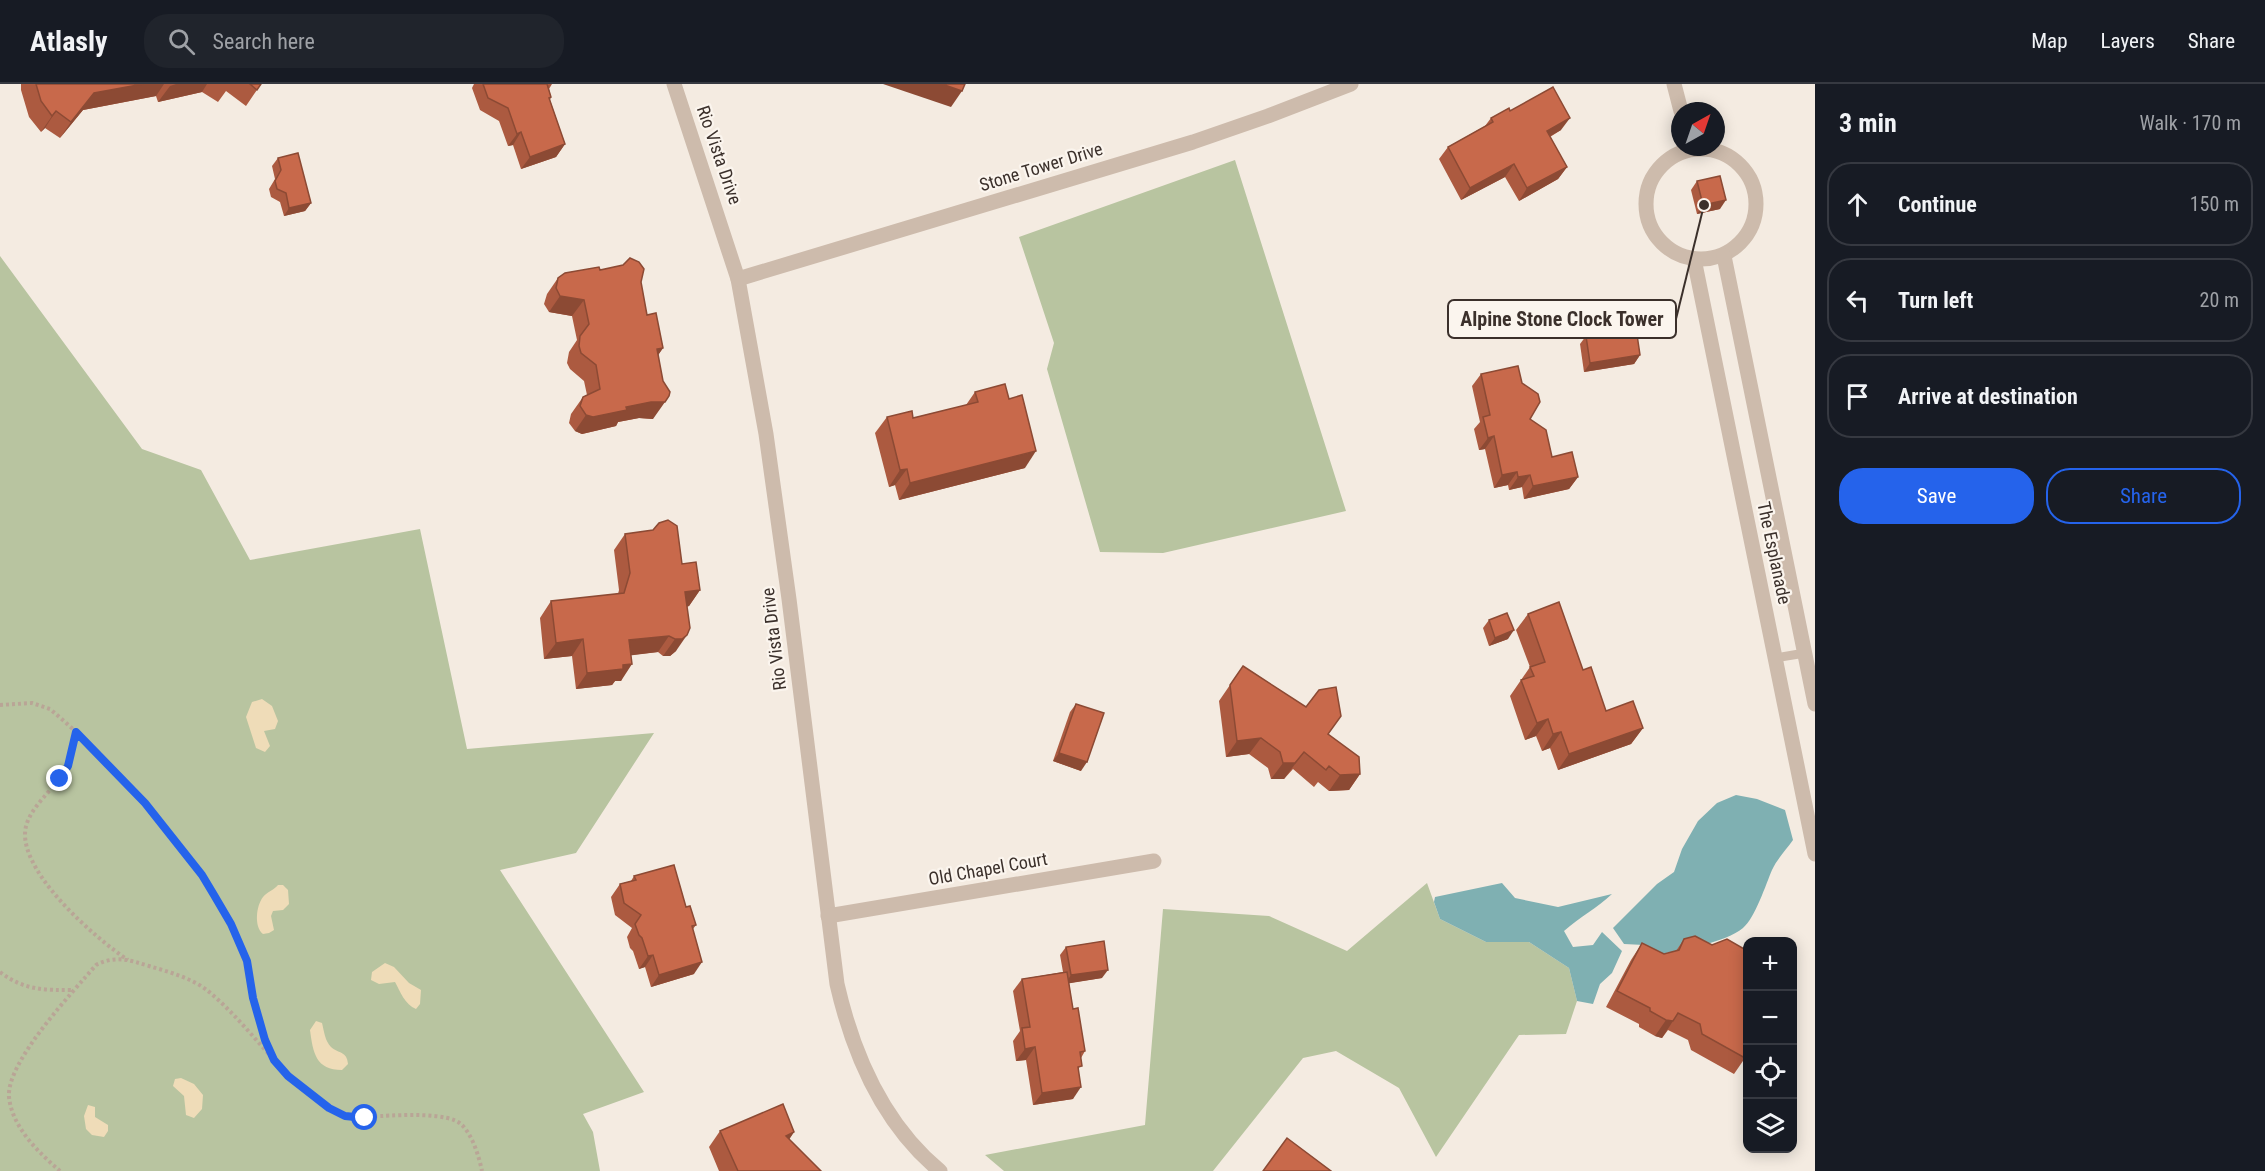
<!DOCTYPE html>
<html lang="en">
<head>
<meta charset="utf-8">
<style>
	body { margin:0; font-family:"Roboto Condensed",sans-serif; background:#20242c; color:#f1f3f6 }
	.controls { position:absolute; right:18px; bottom:18px; display:grid; overflow:hidden; border-radius:12px; box-shadow:0 3px 15px #0003 }
	.controls button { width:54px; height:54px; display:grid; place-items:center; padding:0; border:0; border-bottom:2px solid #363941; background:#171b24; color:#f1f3f6; font:30px sans-serif }
	.compass { position:absolute; left:1671px; top:18px; width:54px; height:54px; border-radius:50%; background:#171b24; box-shadow:0 3px 15px #0003; rotate:40deg }
	.stop { position:absolute; width:18px; height:18px; margin:-14px; border:4px solid #2563eb; border-radius:50%; background:#fff }
	.stop.end { background:#2563eb; border-color:#fff; box-shadow:0 2px 6px #0008 }
	.list { margin:0; padding:0; list-style:none }
	h2 { display:flex; justify-content:space-between; align-items:center; height:78px; margin:0; padding:0 24px; font-size:26px }
	h2 small { font-size:20px; font-weight:400; color:#9ea1a6 }
	.list li { display:grid; grid-template-columns:39px 1fr auto; gap:18px; align-items:center; box-sizing:border-box; height:84px; margin:0 12px 12px; padding:0 12px; border:2px solid #363941; border-radius:24px }
	.list b { display:block; font-size:22px; white-space:nowrap }
	.list em { font-size:20px; font-style:normal; color:#9ea1a6 }
	.actions { display:flex; gap:12px; padding:18px 24px }
	.actions a { flex:1; padding:14px 0; border:2px solid #2563eb; border-radius:24px; text-align:center; font-size:21px; color:#2563eb }
	.actions .main { background:#2563eb; color:#fff }
	.icon { flex:none; width:33px; height:33px; fill:none; stroke:currentColor; stroke-width:2; stroke-linecap:round; stroke-linejoin:round }
	.map { position:relative; flex:none; width:1815px; height:1087px; overflow:hidden }
	header { display:flex; align-items:center; gap:36px; box-sizing:border-box; height:84px; padding:0 30px; background:#171b24; border-bottom:2px solid #363941 }
	header strong { font-size:28px }
	nav { display:flex; gap:33px; margin-inline-start:auto; font-size:21px }
	.search { width:420px; height:54px; background:#20242c; display:flex; align-items:center; gap:15px; box-sizing:border-box; padding:0 21px; border-radius:24px; color:#9ea1a6; font-size:22px }
	main { display:flex }
	aside { flex:1; background:#171b24 }
	.map>svg:first-child { display:block }
	.green { fill:#b8c4a0 }
	.sand { fill:#efdcb8 }
	.water { fill:#7fb0b2 }
	.lines { fill:none; stroke-linecap:round; stroke-linejoin:round }
	.path { stroke:#b9a596; stroke-width:4; stroke-dasharray:3 3; stroke-linecap:butt }
	.service { stroke:#cdbbac; stroke-width:9 }
	.minor { stroke:#cdbbac; stroke-width:15 }
	.wall { fill:#ac5a40 }
	.shaded-wall { fill:#8c4a34 }
	.building { fill:#c8694b; stroke:#8c4a34; stroke-width:1.5 }
	.route { stroke:#2563eb; stroke-width:8 }
	.labels { text-anchor:middle; stroke-width:4.5; stroke-linejoin:round; paint-order:stroke }
	.street-label { font-size:18px; fill:#3b302b; stroke:#fbf5ee }
	.leader { fill:none; stroke:#3b302b; stroke-width:2 }
	.callout-dot { fill:#3b302b; stroke:#fbf5ee; stroke-width:2 }
	.callout { fill:#fbf5ee; stroke:#3b302b; stroke-width:2 }
	.callout-label { font-size:20px; text-anchor:middle; font-weight:bold; fill:#3b302b }
</style>
</head>
<body>
<header>
<strong>Atlasly</strong>
<div class="search"><svg class="icon" aria-label="search" viewBox="0 0 24 24"><circle cx="10" cy="10" r="6"/><path d="M15 15l6 6"/></svg>Search here</div>
<nav><a>Map</a><a>Layers</a><a>Share</a></nav>
</header>
<main>
<div class="map">
<svg width="1815" height="1087" viewBox="0 0 1815 1087">
	<rect width="100%" height="100%" fill="#f4ebe1"/>
	<g class="green">
		<polygon points="1235,76 1346,427 1163,469 1100,468 1047,285 1054,259 1019,153"/>
		<polygon points="0,172 142,365 201,386 250,476 420,445 467,665 654,649 576,769 500,786 644,1008 583,1030 593,1048 600,1087 0,1087"/>
		<polygon points="1427,799 1440,835 1486,858 1529,858 1569,884 1577,917 1566,950 1519,951 1436,1073 1399,1004 1336,967 1303,974 1213,1087 1004,1087 985,1071 1145,1041 1163,825 1269,832 1347,867"/>
	</g>
	<g class="sand">
		<polygon points="262,615 272,622 278,637 275,645 264,647 270,662 265,668 256,664 246,633 252,618"/>
		<path d="M278,801H283L288,806L289,820L283,826L273,827L271,832L274,846L269,849L263,850C254,843 256,822 263,813C267,808 274,806 278,801Z"/>
		<path d="M385,879L394,883L409,899L421,906L420,920L416,925C405,921 400,907 395,898L379,900L371,896L372,888Z"/>
		<path d="M316,937L322,939C324,947 325,957 331,963C339,970 347,967 348,980L342,986C316,986 313,969 310,946Z"/>
		<polygon points="181,994 194,1000 203,1011 202,1025 194,1034 186,1031 184,1012 173,1002 175,995"/>
		<polygon points="88,1021 95,1023 95,1033 108,1041 108,1047 104,1053 92,1051 86,1045 84,1032"/>
	</g>
	<g class="water">
		<path d="M1736,711L1757,715L1785,726L1793,756C1786,766 1777,775 1772,786C1766,800 1755,834 1743,844C1725,859 1678,867 1655,871L1644,861L1624,860L1613,844L1657,800L1674,788L1682,765L1698,737L1717,719Z"/>
		<path d="M1502,799L1515,814L1558,823L1612,810C1597,824 1580,833 1564,847L1573,863L1593,861L1602,848L1622,867L1612,889L1600,900L1593,920L1577,917L1569,884L1529,858H1486L1440,835L1434,818L1435,813Z"/>
	</g>
	<g class="lines">
		<g class="path">
			<polyline points="0,621 32,619 50,625 64,637 96,666 145,719 202,791 231,840 247,877 253,914 265,956 272,972"/>
			<path d="M76,648C73,665 70,681 59,695C49,709 33,722 27,739C11,782 96,855 128,876"/>
			<path d="M0,888C25,907 45,906 74,906"/>
			<path d="M60,1087C38,1068 12,1043 9,1013C6,978 73,908 96,881C116,871 129,876 149,882C169,888 192,894 208,907C247,939 274,983 314,1014C324,1021 334,1029 346,1032C358,1035 370,1032 382,1032C400,1031 450,1028 462,1041C473,1052 479,1073 482,1087"/>
		</g>
		<polyline class="service" points="1775,574 1805,569"/>
		<g class="minor">
			<path d="M674,0L738,195L766,350L789,515L837,900C853,970 883,1040 940,1087"/>
			<polyline points="1674,0 1681,27"/>
			<circle cx="1701" cy="120" r="55"/>
			<polyline points="1724,172 1815,620"/>
			<polyline points="1694,175 1815,770"/>
			<polyline points="738,195 1193,58 1268,32 1351,0"/>
			<polyline points="828,832 1154,777"/>
		</g>
	</g>
	<g class="wall">
		<polygon points="21,0 261,0 246,22 226,7 218,18 202,8 158,18 156,12 83,26 60,54 45,44 41,48 29,33 21,6"/>
		<polygon points="474,0 552,0 549,5 551,13 550,16 565,60 556,73 521,85 513,61 508,62 499,37 480,26 472,4"/>
		<polygon points="1510,27 1561,46 1550,53 1567,83 1558,95 1519,117 1505,93 1461,116 1439,75 1448,63 1485,42 1491,34"/>
		<polygon points="278,74 311,119 305,127 284,132 280,118 271,113 269,105 275,95 272,82"/>
		<polygon points="1697,97 1720,125 1697,130 1691,106"/>
		<polygon points="600,186 641,198 647,231 663,264 658,271 653,335 639,334 618,338 616,342 582,350 575,347 569,339 571,330 583,313 587,311 584,297 570,285 567,279 569,268 577,256 572,232 549,228 544,220 547,210 558,194"/>
		<polygon points="1586,252 1640,271 1634,280 1584,288 1580,260"/>
		<polygon points="1481,290 1552,373 1578,393 1569,405 1524,415 1522,403 1509,406 1508,401 1494,404 1485,365 1479,366 1474,345 1480,338 1472,302"/>
		<polygon points="975,308 1025,384 899,416 895,401 889,403 875,349 887,333 913,334 966,321"/>
		<polygon points="625,450 682,480 700,506 689,522 687,523 676,567 670,572 663,572 658,568 631,571 621,597 615,597 612,601 576,605 572,572 544,575 540,534 551,517 618,510 619,506 614,466"/>
		<polygon points="1528,530 1583,586 1606,627 1643,644 1631,660 1558,686 1550,664 1542,667 1536,652 1525,656 1510,612 1530,583 1516,546"/>
		<polygon points="1489,536 1508,555 1489,562 1483,544"/>
		<polygon points="1243,582 1328,650 1360,690 1349,706 1329,707 1318,698 1314,703 1293,685 1284,695 1271,695 1268,684 1249,670 1226,673 1219,617"/>
		<polygon points="1076,620 1081,687 1053,677 1070,628"/>
		<polygon points="634,792 686,823 696,841 693,845 694,890 651,903 645,883 639,885 633,867 630,864 627,853 632,844 615,831 611,813 620,800 631,797"/>
		<polygon points="1684,855 1745,974 1734,990 1691,966 1688,956 1668,946 1662,954 1655,952 1639,943 1639,940 1606,923 1631,876 1642,859 1664,870 1676,867"/>
		<polygon points="1066,863 1102,894 1069,899 1073,925 1085,967 1081,974 1073,1015 1033,1021 1026,976 1016,977 1013,957 1020,947 1013,907 1022,895 1063,888 1060,871"/>
		<polygon points="720,1047 794,1048 789,1055 821,1087 719,1087 709,1063"/>
	</g>
	<g class="shaded-wall">
		<polygon points="143,0 164,0 156,12 83,26 60,54 71,38 94,9"/>
		<polygon points="176,0 207,0 202,8 158,18 170,2"/>
		<polygon points="883,0 942,0 962,7 951,23"/>
		<polygon points="56,27 45,44 41,48 52,32"/>
		<polygon points="1570,34 1561,46 1538,59 1547,47"/>
		<polygon points="521,48 513,61 508,62 517,50"/>
		<polygon points="565,60 556,73 521,85 530,73"/>
		<polygon points="1514,80 1505,93 1461,116 1470,104"/>
		<polygon points="1567,83 1558,95 1519,117 1527,104"/>
		<polygon points="1726,116 1720,125 1697,130 1703,121"/>
		<polygon points="311,119 305,127 284,132 289,124"/>
		<polygon points="560,212 584,216 572,232 549,228"/>
		<polygon points="663,264 652,280 657,265"/>
		<polygon points="1640,271 1634,280 1584,288 1590,279"/>
		<polygon points="651,318 665,318 653,335 639,334 618,338 616,342 582,350 575,347 586,331"/>
		<polygon points="1494,352 1485,365 1479,366 1488,354"/>
		<polygon points="1036,367 1025,384 899,416 910,399"/>
		<polygon points="907,385 895,401 889,403 900,386"/>
		<polygon points="1517,388 1508,401 1494,404 1502,391"/>
		<polygon points="1530,391 1522,403 1509,406 1518,393"/>
		<polygon points="1578,393 1569,405 1524,415 1533,402"/>
		<polygon points="700,506 689,522 674,524 685,508"/>
		<polygon points="1514,546 1508,555 1489,562 1495,554"/>
		<polygon points="687,551 676,567 670,572 663,572 675,555"/>
		<polygon points="669,552 658,568 618,573 629,556"/>
		<polygon points="583,555 572,572 544,575 556,559"/>
		<polygon points="632,580 621,597 615,597 612,601 576,605 587,589 623,581"/>
		<polygon points="1548,635 1536,652 1525,656 1537,639"/>
		<polygon points="1643,644 1631,660 1558,686 1569,670"/>
		<polygon points="1561,648 1550,664 1542,667 1553,650"/>
		<polygon points="1261,654 1249,670 1226,673 1237,657"/>
		<polygon points="1304,668 1284,695 1271,695 1283,679"/>
		<polygon points="1059,669 1087,678 1081,687 1053,677"/>
		<polygon points="1360,690 1349,706 1329,707 1340,691"/>
		<polygon points="653,871 645,883 639,885 648,872"/>
		<polygon points="702,878 694,890 651,903 659,891"/>
		<polygon points="1108,886 1102,894 1065,900 1071,891"/>
		<polygon points="1666,936 1673,937 1662,954 1655,952"/>
		<polygon points="1035,963 1026,976 1016,977 1025,965"/>
		<polygon points="1081,1003 1073,1015 1033,1021 1042,1009"/>
		<polygon points="794,1048 783,1065 786,1052"/>
	</g>
	<g class="building">
		<polygon points="36,0 143,0 94,9 71,38 56,27 52,32 41,17"/>
		<polygon points="250,0 261,0 257,6"/>
		<polygon points="483,0 547,0 551,13 549,14 565,60 530,73 521,48 517,50 508,24 488,14"/>
		<polygon points="942,0 965,0 962,7"/>
		<polygon points="1553,3 1570,34 1547,47 1567,83 1527,104 1514,80 1470,104 1448,63 1493,38 1491,34 1509,24 1510,27"/>
		<polygon points="298,69 311,119 289,124 286,109 277,105 275,97 281,86 278,74"/>
		<polygon points="1720,92 1726,116 1703,121 1697,97"/>
		<polygon points="630,174 639,178 644,185 641,198 647,231 656,229 663,264 657,265 663,297 670,308 669,312 665,318 651,318 626,323 627,326 593,333 586,331 580,322 583,313 600,305 596,281 581,269 579,262 580,252 589,240 584,216 560,212 556,204 558,194 565,189 599,183 600,186 623,181"/>
		<polygon points="1636,244 1640,271 1590,279 1586,252"/>
		<polygon points="1518,282 1522,299 1538,310 1540,318 1530,335 1546,346 1552,373 1572,368 1578,393 1533,402 1530,391 1518,393 1517,388 1502,391 1494,352 1488,354 1483,333 1490,331 1481,290"/>
		<polygon points="1005,300 1009,315 1022,311 1036,367 910,399 907,385 900,386 887,333 912,327 913,334 978,318 975,308"/>
		<polygon points="668,436 677,442 682,480 696,478 700,506 685,508 690,544 687,551 682,555 675,555 669,552 629,556 632,580 623,581 623,585 587,589 583,555 556,559 551,517 624,509 630,489 625,450 653,446 659,439"/>
		<polygon points="1559,518 1583,586 1591,583 1606,627 1633,617 1643,644 1569,670 1561,648 1553,650 1548,635 1537,639 1521,596 1534,592 1530,583 1545,578 1528,530"/>
		<polygon points="1507,529 1514,546 1495,554 1489,536"/>
		<polygon points="1243,582 1306,623 1319,606 1336,603 1341,632 1328,650 1359,673 1360,690 1340,691 1329,682 1326,686 1304,668 1295,679 1283,679 1280,668 1261,654 1237,657 1230,601"/>
		<polygon points="1076,620 1104,629 1087,678 1059,669"/>
		<polygon points="674,781 686,823 690,822 696,841 692,842 702,878 659,891 653,871 648,872 642,854 639,851 635,840 641,831 624,819 620,800 636,796 634,792"/>
		<polygon points="1695,852 1712,861 1727,855 1746,866 1748,871 1748,970 1745,974 1702,950 1700,940 1678,929 1673,937 1666,936 1650,927 1650,924 1617,907 1642,859 1664,870 1679,866 1684,855"/>
		<polygon points="1104,857 1108,886 1071,891 1066,863"/>
		<polygon points="1067,888 1073,925 1078,924 1085,967 1080,968 1082,982 1078,983 1081,1003 1042,1009 1035,963 1025,965 1022,944 1030,943 1022,895"/>
		<polygon points="783,1020 794,1048 786,1052 821,1087 738,1087 720,1047"/>
		<polygon points="1287,1054 1331,1087 1263,1087"/>
	</g>
	<g class="lines">
		<polyline class="route" points="60,695 68,682 76,648 145,719 202,791 214,811 231,840 247,877 253,914 265,956 274,976 288,992 329,1024 345,1032 365,1034"/>
	</g>
	<g class="labels">
		<g class="street-label">
			<text transform="translate(719 71) rotate(71)" y="6">Rio Vista Drive</text>
			<text transform="translate(1041 83) rotate(-17)" y="6">Stone Tower Drive</text>
			<text transform="translate(1774 469) rotate(78)" y="6">The Esplanade</text>
			<text transform="translate(774 555) rotate(-97)" y="6">Rio Vista Drive</text>
			<text transform="translate(988 785) rotate(-10)" y="6">Old Chapel Court</text>
		</g>
	</g>
	<path class="leader" d="M1704 121L1676 235"/>
	<circle class="callout-dot" cx="1704" cy="121" r="6"/>
	<rect class="callout" x="1448" y="216" width="228" height="38" rx="6"/>
	<g class="callout-label">
		<text x="1562" y="242">Alpine Stone Clock Tower</text>
	</g>
</svg>
<div class="controls">
<button>+</button>
<button>−</button>
<button><svg class="icon" aria-label="locate" viewBox="0 0 24 24"><circle cx="12" cy="12" r="6"/><path d="M12 2v4M12 18v4M2 12h4M18 12h4"/></svg></button>
<button><svg class="icon" aria-label="layers" viewBox="0 0 24 24"><path d="M12 4l9 5-9 5-9-5zM3 14l9 5 9-5"/></svg></button>
</div>
<svg class="compass" viewBox="-18 -18 36 36"><path d="M0-13l5 13h-10z" fill="#e53935"/><path d="M0 13l5-13h-10z" fill="#9ea1a6"/></svg>
<div class="stop" style="left:365px;top:1034px"></div>
<div class="stop end" style="left:60px;top:695px"></div>
</div>
<aside>
<h2>3 min<small>Walk · 170 m</small></h2>
<ul class="list">
<li><svg class="icon" aria-label="ahead" viewBox="0 0 24 24"><path d="M12 20V5M6 11l6-6 6 6"/></svg><div><b>Continue</b></div><em>150 m</em></li>
<li><svg class="icon" aria-label="left" viewBox="0 0 24 24"><path d="M17 20v-9H6M10 6l-5 5 5 5"/></svg><div><b>Turn left</b></div><em>20 m</em></li>
<li><svg class="icon" aria-label="arrive" viewBox="0 0 24 24"><path d="M6 21V4h12l-3 4 3 4H6"/></svg><div><b>Arrive at destination</b></div></li>
</ul>
<div class="actions"><a class="main">Save</a><a>Share</a></div>
</aside>
</main>
</body>
</html>
